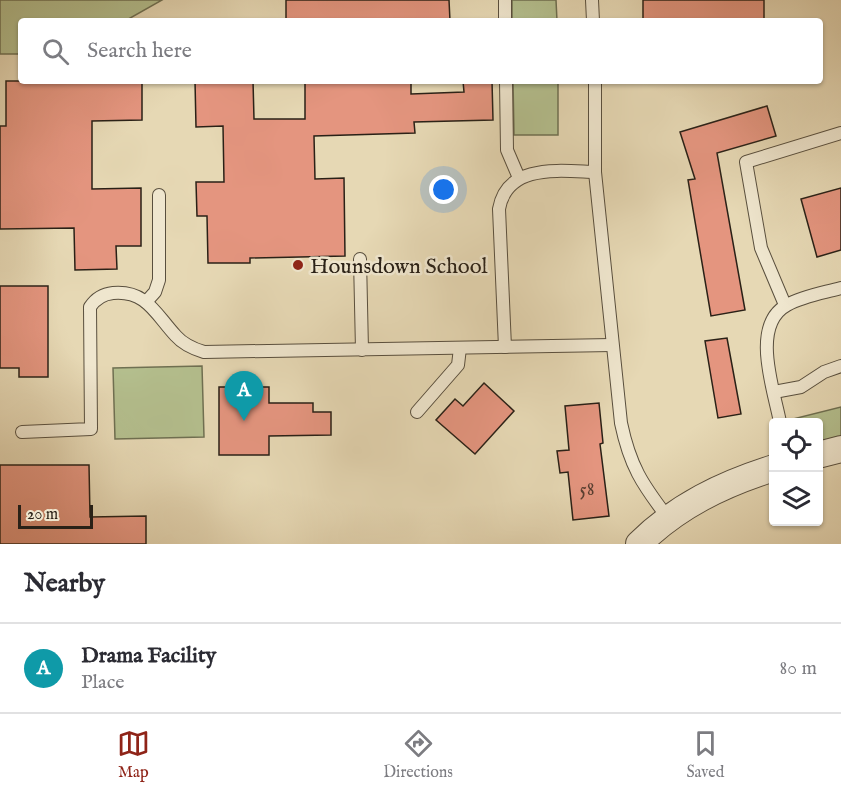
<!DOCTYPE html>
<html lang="en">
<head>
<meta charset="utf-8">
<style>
	body { margin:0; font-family:"IM FELL English",serif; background:#f2f2f3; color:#2b2b33 }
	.controls { position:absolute; right:18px; bottom:18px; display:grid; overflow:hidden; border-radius:6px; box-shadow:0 2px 4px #0004 }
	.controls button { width:54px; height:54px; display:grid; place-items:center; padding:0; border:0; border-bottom:2px solid #e1e1e2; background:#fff; color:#2b2b33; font:30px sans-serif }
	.scale { position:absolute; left:18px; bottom:15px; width:75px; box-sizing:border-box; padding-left:6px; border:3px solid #2a2117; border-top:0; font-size:16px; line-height:21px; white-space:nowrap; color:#2a2117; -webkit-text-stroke:4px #efe6ce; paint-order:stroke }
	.you { position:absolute; left:444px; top:190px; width:21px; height:21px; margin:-15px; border:4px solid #fff; border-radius:50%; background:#1a73e8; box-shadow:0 0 0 9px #1a73e833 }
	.badge { display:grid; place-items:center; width:39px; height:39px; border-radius:50%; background:#8f2418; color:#fff; font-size:20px; font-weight:700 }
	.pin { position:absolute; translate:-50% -50px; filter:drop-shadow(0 2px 3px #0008) }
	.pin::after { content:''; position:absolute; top:32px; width:21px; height:18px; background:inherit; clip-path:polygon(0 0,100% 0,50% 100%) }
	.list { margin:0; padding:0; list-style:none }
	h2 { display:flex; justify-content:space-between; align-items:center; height:78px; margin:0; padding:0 24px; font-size:26px }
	h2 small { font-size:20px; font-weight:400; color:#7c7c81 }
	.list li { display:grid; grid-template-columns:39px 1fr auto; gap:18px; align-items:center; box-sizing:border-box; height:90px; padding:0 24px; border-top:2px solid #e1e1e2 }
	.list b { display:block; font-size:22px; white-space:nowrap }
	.list p { margin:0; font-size:20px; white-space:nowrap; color:#7c7c81 }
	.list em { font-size:20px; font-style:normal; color:#7c7c81 }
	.icon { flex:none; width:33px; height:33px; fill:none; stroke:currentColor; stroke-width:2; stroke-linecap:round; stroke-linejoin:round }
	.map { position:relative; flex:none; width:841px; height:544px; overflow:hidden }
	.search { position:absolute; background:#fff; box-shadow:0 2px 4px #0004; left:18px; right:18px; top:18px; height:66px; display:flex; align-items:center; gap:15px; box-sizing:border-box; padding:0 21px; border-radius:6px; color:#7c7c81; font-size:22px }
	.sheet { height:168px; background:#fff }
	nav { display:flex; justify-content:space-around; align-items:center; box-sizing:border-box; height:84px; border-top:2px solid #e1e1e2; background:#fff; font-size:16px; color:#7c7c81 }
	nav a { display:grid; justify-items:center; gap:3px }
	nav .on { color:#8f2418 }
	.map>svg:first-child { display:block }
	.green { fill:#b4bf8e; stroke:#6f7052; stroke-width:1.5 }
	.building { fill:#e4957f; stroke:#2a2117; stroke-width:1.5 }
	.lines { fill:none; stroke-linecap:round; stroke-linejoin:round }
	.lane-casing { stroke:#594f3e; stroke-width:14 }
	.street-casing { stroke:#594f3e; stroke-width:28 }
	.lane { stroke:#efe6ce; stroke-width:12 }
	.street { stroke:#efe6ce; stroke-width:26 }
	.poi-dot { fill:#8f2418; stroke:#efe6ce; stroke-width:2 }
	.labels { text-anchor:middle; stroke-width:5; stroke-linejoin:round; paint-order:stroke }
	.number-label { font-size:20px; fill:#583e31 }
	.poi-label { font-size:22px; fill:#2a2117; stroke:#efe6ce; text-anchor:start }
</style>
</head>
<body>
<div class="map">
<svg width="841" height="544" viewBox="0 0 841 544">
	<rect width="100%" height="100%" fill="#e6d8b4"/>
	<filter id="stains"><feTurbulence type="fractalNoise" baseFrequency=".00333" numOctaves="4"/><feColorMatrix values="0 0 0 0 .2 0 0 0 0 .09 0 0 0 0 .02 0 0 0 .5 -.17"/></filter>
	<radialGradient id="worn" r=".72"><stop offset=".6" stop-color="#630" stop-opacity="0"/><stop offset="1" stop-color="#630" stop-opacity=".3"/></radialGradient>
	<g class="green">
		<polygon points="0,0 162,0 125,21 21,21 21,54 0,54"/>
		<polygon points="512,0 556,0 557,21 512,21"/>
		<polygon points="513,81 558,81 558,135 514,135"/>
		<polygon points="202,366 204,437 115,439 113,368"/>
		<polygon points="841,407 841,437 819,444 818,422 794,422 793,419"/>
	</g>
	<g class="building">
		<polygon points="286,0 449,0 450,21 286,21"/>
		<rect x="643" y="0" width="121" height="21"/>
		<polygon points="6,81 142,81 142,120 92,121 92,189 141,188 141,246 116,246 117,269 75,270 74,228 0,229 0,126 6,126"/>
		<polygon points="195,81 253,81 254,119 305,119 305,81 411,81 411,94 464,92 463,81 492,81 493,120 414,122 415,133 314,136 315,179 344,178 345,256 250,258 250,263 208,263 207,216 197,216 196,182 224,182 223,126 196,127"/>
		<polygon points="767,106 776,136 717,153 745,310 711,316 688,180 695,179 680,132"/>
		<polygon points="841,188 841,250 817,257 801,199"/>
		<polygon points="0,286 48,286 48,377 19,377 19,368 0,368"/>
		<polygon points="727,338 741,414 718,418 705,341"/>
		<polygon points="484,383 514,411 475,454 436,420 455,399 463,406"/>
		<polygon points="219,387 269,387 269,403 313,403 313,412 331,412 331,435 269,436 269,455 219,455"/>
		<polygon points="599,403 603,443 600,444 609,516 573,520 568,472 560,473 557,451 569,450 565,406"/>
		<polygon points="0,465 89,465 90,517 146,516 146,544 0,544"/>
	</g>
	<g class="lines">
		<defs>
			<g id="lane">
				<polyline points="505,0 505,21"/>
				<polyline points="592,0 593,21"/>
				<polyline points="506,81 507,150 519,178"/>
				<path d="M595,81V172L621,423C630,466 642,484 668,518"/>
				<polyline points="360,259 362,350"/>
				<polyline points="146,302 155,292 159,280 159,195"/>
				<polyline points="785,305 761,248 746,162 841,133"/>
				<path d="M505,347L499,209C507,163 560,171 595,172"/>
				<polyline points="774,392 801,387 824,372 841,366"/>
				<polyline points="417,412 458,365 460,348"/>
				<path d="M780,422C774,390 750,325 787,305C803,296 823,293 841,288"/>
				<path d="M22,432L91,429L90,307C96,298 103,294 113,293C147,290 156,315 176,336C183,344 194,349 204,352L612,345"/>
			</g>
			<g id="street">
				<polyline points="818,455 841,449"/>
				<path d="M639,544C677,506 723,484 774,468"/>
			</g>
		</defs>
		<use href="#lane" class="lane-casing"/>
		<use href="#street" class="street-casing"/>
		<use href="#lane" class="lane"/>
		<use href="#street" class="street"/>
	</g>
	<circle class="poi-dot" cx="298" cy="265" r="6"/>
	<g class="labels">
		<g class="number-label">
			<text x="587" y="495">58</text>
		</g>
		<g class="poi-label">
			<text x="310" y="273">Hounsdown School</text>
		</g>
	</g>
	<rect width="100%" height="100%" filter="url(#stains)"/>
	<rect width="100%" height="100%" fill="url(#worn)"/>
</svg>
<div class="controls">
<button><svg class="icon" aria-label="locate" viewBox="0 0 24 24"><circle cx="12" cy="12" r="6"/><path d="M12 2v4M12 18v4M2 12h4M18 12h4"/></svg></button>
<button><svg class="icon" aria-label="layers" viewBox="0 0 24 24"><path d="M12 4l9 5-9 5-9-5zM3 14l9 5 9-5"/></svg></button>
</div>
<div class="scale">20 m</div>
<div class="you"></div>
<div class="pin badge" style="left:244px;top:421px;background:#0f9aa8">A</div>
<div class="search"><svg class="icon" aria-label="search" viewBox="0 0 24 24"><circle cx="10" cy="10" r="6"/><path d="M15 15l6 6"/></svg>Search here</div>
</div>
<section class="sheet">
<h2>Nearby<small></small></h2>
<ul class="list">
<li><span class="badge" style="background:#0f9aa8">A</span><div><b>Drama Facility</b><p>Place</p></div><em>80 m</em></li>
</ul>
</section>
<nav>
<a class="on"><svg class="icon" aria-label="map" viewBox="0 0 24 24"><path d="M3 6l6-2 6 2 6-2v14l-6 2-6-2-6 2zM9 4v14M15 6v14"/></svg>Map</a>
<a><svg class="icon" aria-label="directions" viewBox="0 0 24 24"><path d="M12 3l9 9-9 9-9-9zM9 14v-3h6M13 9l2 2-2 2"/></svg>Directions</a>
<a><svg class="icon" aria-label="saved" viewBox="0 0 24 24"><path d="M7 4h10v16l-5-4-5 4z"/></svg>Saved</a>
</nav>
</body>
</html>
